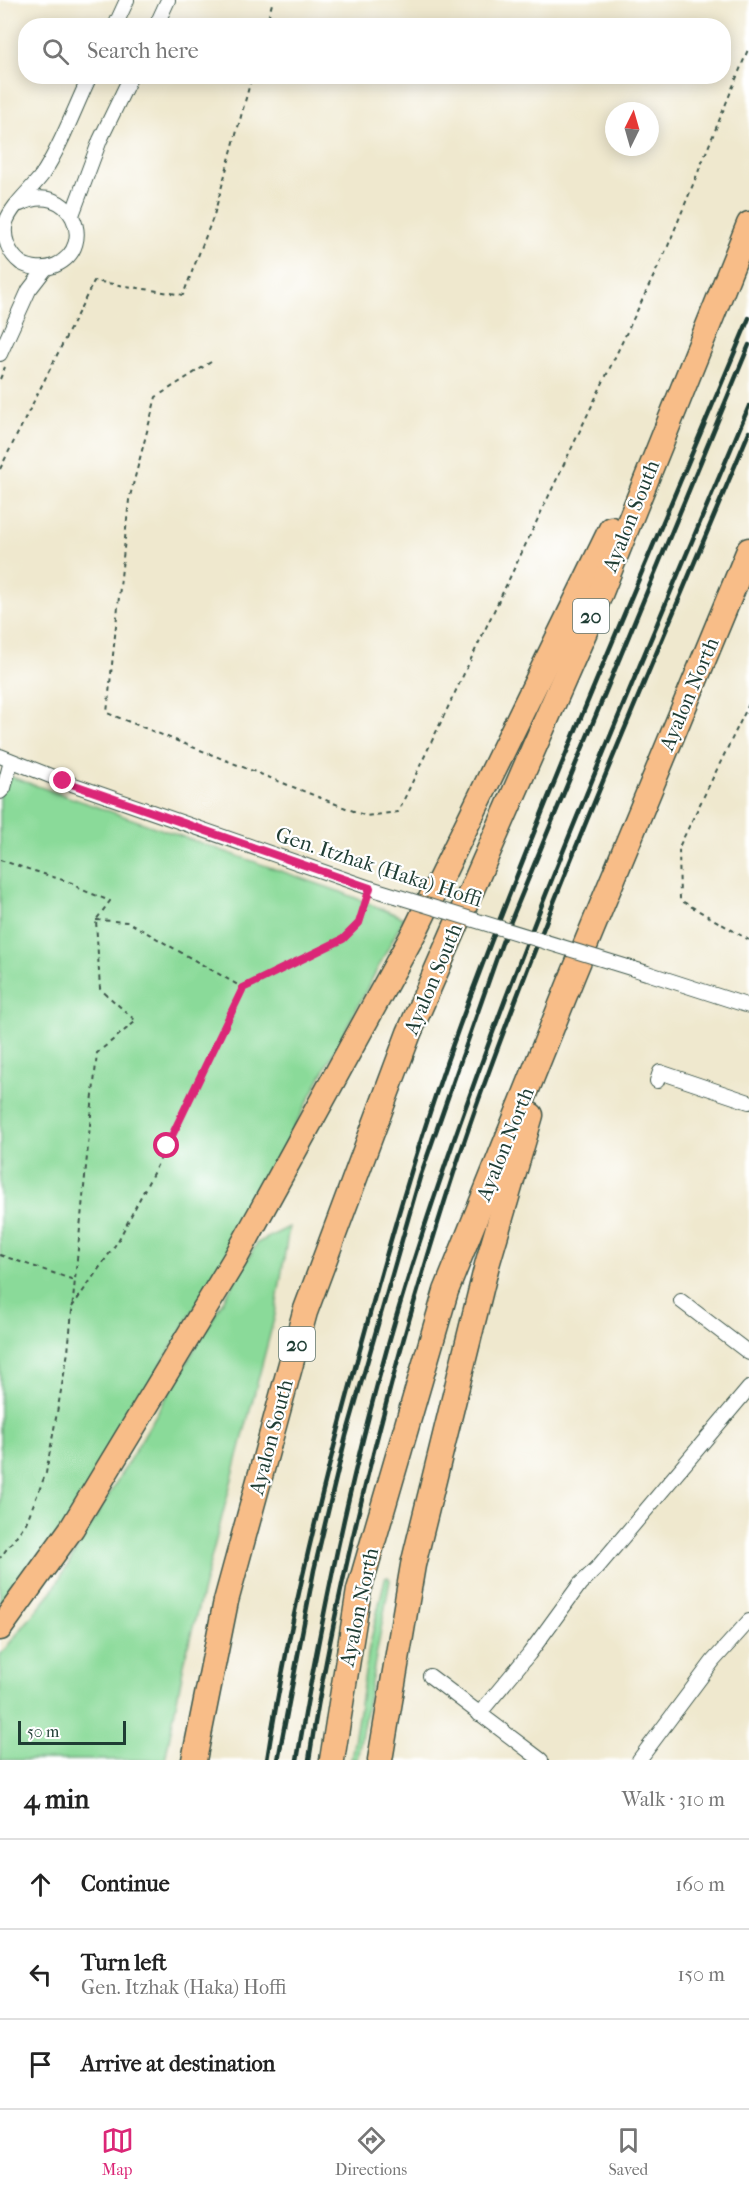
<!DOCTYPE html>
<html lang="en">
<head>
<meta charset="utf-8">
<style>
	body { margin:0; font-family:"IM FELL French Canon",serif; background:#f6f6f6; color:#222 }
	.compass { position:absolute; left:605px; top:102px; width:54px; height:54px; border-radius:50%; background:#fff; box-shadow:0 3px 15px #0003; rotate:5deg }
	.scale { position:absolute; left:18px; bottom:15px; width:108px; box-sizing:border-box; padding-left:6px; border:3px solid #1f3d34; border-top:0; font-size:16px; line-height:21px; white-space:nowrap; color:#1f3d34; -webkit-text-stroke:4px #fff; paint-order:stroke }
	.stop { position:absolute; width:18px; height:18px; margin:-14px; border:4px solid #db2777; border-radius:50%; background:#fff }
	.stop.end { background:#db2777; border-color:#fff; box-shadow:0 2px 6px #0008 }
	.list { margin:0; padding:0; list-style:none }
	h2 { display:flex; justify-content:space-between; align-items:center; height:78px; margin:0; padding:0 24px; font-size:26px }
	h2 small { font-size:20px; font-weight:400; color:#767676 }
	.list li { display:grid; grid-template-columns:39px 1fr auto; gap:18px; align-items:center; box-sizing:border-box; height:90px; padding:0 24px; border-top:2px solid #e0e0e0 }
	.list b { display:block; font-size:22px; white-space:nowrap }
	.list p { margin:0; font-size:20px; white-space:nowrap; color:#767676 }
	.list em { font-size:20px; font-style:normal; color:#767676 }
	.icon { flex:none; width:33px; height:33px; fill:none; stroke:currentColor; stroke-width:2; stroke-linecap:round; stroke-linejoin:round }
	.map { position:relative; flex:none; width:749px; height:1760px; overflow:hidden }
	.search { position:absolute; background:#fff; box-shadow:0 3px 15px #0003; left:18px; right:18px; top:18px; height:66px; display:flex; align-items:center; gap:15px; box-sizing:border-box; padding:0 21px; border-radius:24px; color:#767676; font-size:22px }
	.sheet { height:348px; background:#fff }
	nav { display:flex; justify-content:space-around; align-items:center; box-sizing:border-box; height:84px; border-top:2px solid #e0e0e0; background:#fff; font-size:16px; color:#767676 }
	nav a { display:grid; justify-items:center; gap:3px }
	nav .on { color:#db2777 }
	.map>svg:first-child { display:block }
	.green { fill:#8ada99; stroke:#548c66; stroke-width:1.5 }
	.lines { fill:none; stroke-linecap:round; stroke-linejoin:round }
	.minor-casing { stroke:#3e574b; stroke-width:16 }
	.motorway-casing { stroke:#3e574b; stroke-width:27 }
	.path { stroke:#3e574b; stroke-width:2; stroke-dasharray:4.5 4.5; stroke-linecap:butt }
	.minor { stroke:#fff; stroke-width:14 }
	.motorway { stroke:#f8bd88; stroke-width:24 }
	.rail { stroke:#1f3d34; stroke-width:4.5 }
	.minor-bridge-casing { stroke:#3e574b; stroke-width:16; stroke-linecap:butt }
	.minor-bridge { stroke:#fff; stroke-width:14 }
	.route { stroke:#db2777; stroke-width:8 }
	.labels { text-anchor:middle; stroke-width:4.5; stroke-linejoin:round; paint-order:stroke }
	.shield { fill:#fff; stroke:#627771; stroke-width:1.5 }
	.shield-label { font-size:20px; font-weight:bold; fill:#1f3d34 }
	.street-label { font-size:21px; fill:#1f3d34; stroke:#fff }
</style>
</head>
<body>
<div class="map">
<svg width="749" height="1760" viewBox="0 0 749 1760">
	<rect width="100%" height="100%" fill="#fff"/>
	<filter id="ink" filterUnits="userSpaceOnUse"><feTurbulence type="fractalNoise" baseFrequency=".0167" numOctaves="2"/><feDisplacementMap in="SourceGraphic" scale="12" xChannelSelector="R" yChannelSelector="G"/><feConvolveMatrix kernelMatrix="1 2 1 2 8 2 1 2 1" color-interpolation-filters="sRGB"/></filter>
	<filter id="wash" filterUnits="userSpaceOnUse"><feTurbulence type="fractalNoise" baseFrequency=".008" numOctaves="4" result="noise"/><feDisplacementMap in="SourceGraphic" scale="24" xChannelSelector="R" yChannelSelector="G"/><feGaussianBlur stdDeviation="1.35" result="paint"/><feColorMatrix in="noise" values="0 0 0 0 0 0 0 0 0 0 0 0 0 0 0 0 0 1.4 0 .05"/><feComposite in="paint" operator="in"/></filter>
	<g filter="url(#wash)">
		<rect width="100%" height="100%" fill="#efe8ce"/>
		<g class="green">
			<polygon points="0,773 341,892 404,918 240,1231 65,1528 0,1613"/>
			<polygon points="289,1227 275,1315 186,1654 165,1760 0,1760 0,1655 53,1590 257,1243"/>
			<polygon points="388,1577 390,1580 357,1760 351,1760 369,1648 385,1578"/>
		</g>
	</g>
	<g filter="url(#ink)">
		<g class="lines">
			<defs>
				<g id="minor">
					<polyline points="115,26 127,0"/>
					<polyline points="156,26 168,0"/>
					<path d="M20,204C69,179 99,245 56,265C45,270 31,269 21,263C9,254 2,237 6,222C12,205 31,190 42,175C61,147 75,107 90,76"/>
					<polyline points="72,215 100,140 131,76"/>
					<polyline points="0,354 29,290 46,268"/>
					<polyline points="0,756 63,781 370,888"/>
					<polyline points="0,792 4,788 11,761"/>
					<polyline points="647,973 749,1006"/>
					<polyline points="657,1081 660,1072 749,1102"/>
					<polyline points="681,1301 749,1353"/>
					<polyline points="430,1676 541,1760"/>
					<polyline points="479,1714 529,1654 580,1584 597,1568 749,1388"/>
					<polyline points="639,1760 713,1661 749,1621"/>
				</g>
				<g id="motorway">
					<polyline points="0,1628 72,1528 235,1259 415,931 611,529"/>
					<polyline points="194,1760 226,1601 305,1312 409,1033 589,622 749,224"/>
					<polyline points="332,1760 359,1590 446,1291 573,975 749,550"/>
					<polyline points="380,1760 413,1565 487,1265 531,1115"/>
				</g>
			</defs>
			<use href="#minor" class="minor-casing"/>
			<use href="#motorway" class="motorway-casing"/>
			<g class="path">
				<polyline points="266,26 273,0"/>
				<polyline points="211,362 156,397 129,500 107,713 366,816 398,812 668,246 749,47"/>
				<polyline points="0,379 5,367"/>
				<polyline points="0,469 94,281 183,295 214,215 252,76"/>
				<polyline points="749,704 679,847 680,900 749,940"/>
				<polyline points="0,860 72,883 80,889 110,901 96,920 100,989 136,1021 97,1053 68,1352 46,1473 26,1523 0,1558"/>
				<polyline points="96,920 128,922 243,988"/>
				<polyline points="0,1255 74,1280"/>
				<polyline points="72,1307 118,1241 167,1146 243,988 343,939 359,923 367,902"/>
			</g>
			<use href="#minor" class="minor"/>
			<use href="#motorway" class="motorway"/>
			<g class="rail">
				<path d="M267,1760C288,1626 320,1495 356,1364C387,1251 419,1138 459,1027C547,788 651,553 749,318"/>
				<polyline points="278,1760 314,1570 346,1436 420,1177 503,940 749,345"/>
				<path d="M297,1760C326,1591 362,1420 415,1256C508,966 631,687 749,406"/>
				<path d="M309,1760C331,1616 366,1474 405,1334C429,1250 454,1167 484,1085C564,865 659,649 749,432"/>
			</g>
			<defs>
				<polyline id="minor-bridge" points="370,888 647,973"/>
			</defs>
			<use href="#minor-bridge" class="minor-bridge-casing"/>
			<use href="#minor-bridge" class="minor-bridge"/>
		</g>
	</g>
	<g class="lines" filter="url(#ink)">
		<polyline class="route" points="63,781 370,888 359,923 343,939 243,988 167,1146"/>
	</g>
	<g class="labels">
		<g class="shield">
			<rect x="573" y="599" width="36" height="34" rx="4.5"/>
			<rect x="279" y="1327" width="36" height="34" rx="4.5"/>
		</g>
		<g class="shield-label">
			<text x="591" y="623">20</text>
			<text x="297" y="1351">20</text>
		</g>
		<g class="street-label">
			<text transform="translate(631 516) rotate(-68)" y="7">Ayalon South</text>
			<text transform="translate(689 694) rotate(-67)" y="7">Ayalon North</text>
			<text transform="translate(379 867) rotate(18)" y="7">Gen. Itzhak (Haka) Hoffi</text>
			<text transform="translate(433 979) rotate(-67)" y="7">Ayalon South</text>
			<text transform="translate(505 1144) rotate(-68)" y="7">Ayalon North</text>
			<text transform="translate(271 1437) rotate(-75)" y="7">Ayalon South</text>
			<text transform="translate(359 1607) rotate(-78)" y="7">Ayalon North</text>
		</g>
	</g>
</svg>
<svg class="compass" viewBox="-18 -18 36 36"><path d="M0-13l5 13h-10z" fill="#e53935"/><path d="M0 13l5-13h-10z" fill="#767676"/></svg>
<div class="scale">50 m</div>
<div class="stop" style="left:167px;top:1146px"></div>
<div class="stop end" style="left:63px;top:781px"></div>
<div class="search"><svg class="icon" aria-label="search" viewBox="0 0 24 24"><circle cx="10" cy="10" r="6"/><path d="M15 15l6 6"/></svg>Search here</div>
</div>
<section class="sheet">
<h2>4 min<small>Walk · 310 m</small></h2>
<ul class="list">
<li><svg class="icon" aria-label="ahead" viewBox="0 0 24 24"><path d="M12 20V5M6 11l6-6 6 6"/></svg><div><b>Continue</b></div><em>160 m</em></li>
<li><svg class="icon" aria-label="left" viewBox="0 0 24 24"><path d="M17 20v-9H6M10 6l-5 5 5 5"/></svg><div><b>Turn left</b><p>Gen. Itzhak (Haka) Hoffi</p></div><em>150 m</em></li>
<li><svg class="icon" aria-label="arrive" viewBox="0 0 24 24"><path d="M6 21V4h12l-3 4 3 4H6"/></svg><div><b>Arrive at destination</b></div></li>
</ul>
</section>
<nav>
<a class="on"><svg class="icon" aria-label="map" viewBox="0 0 24 24"><path d="M3 6l6-2 6 2 6-2v14l-6 2-6-2-6 2zM9 4v14M15 6v14"/></svg>Map</a>
<a><svg class="icon" aria-label="directions" viewBox="0 0 24 24"><path d="M12 3l9 9-9 9-9-9zM9 14v-3h6M13 9l2 2-2 2"/></svg>Directions</a>
<a><svg class="icon" aria-label="saved" viewBox="0 0 24 24"><path d="M7 4h10v16l-5-4-5 4z"/></svg>Saved</a>
</nav>
</body>
</html>
